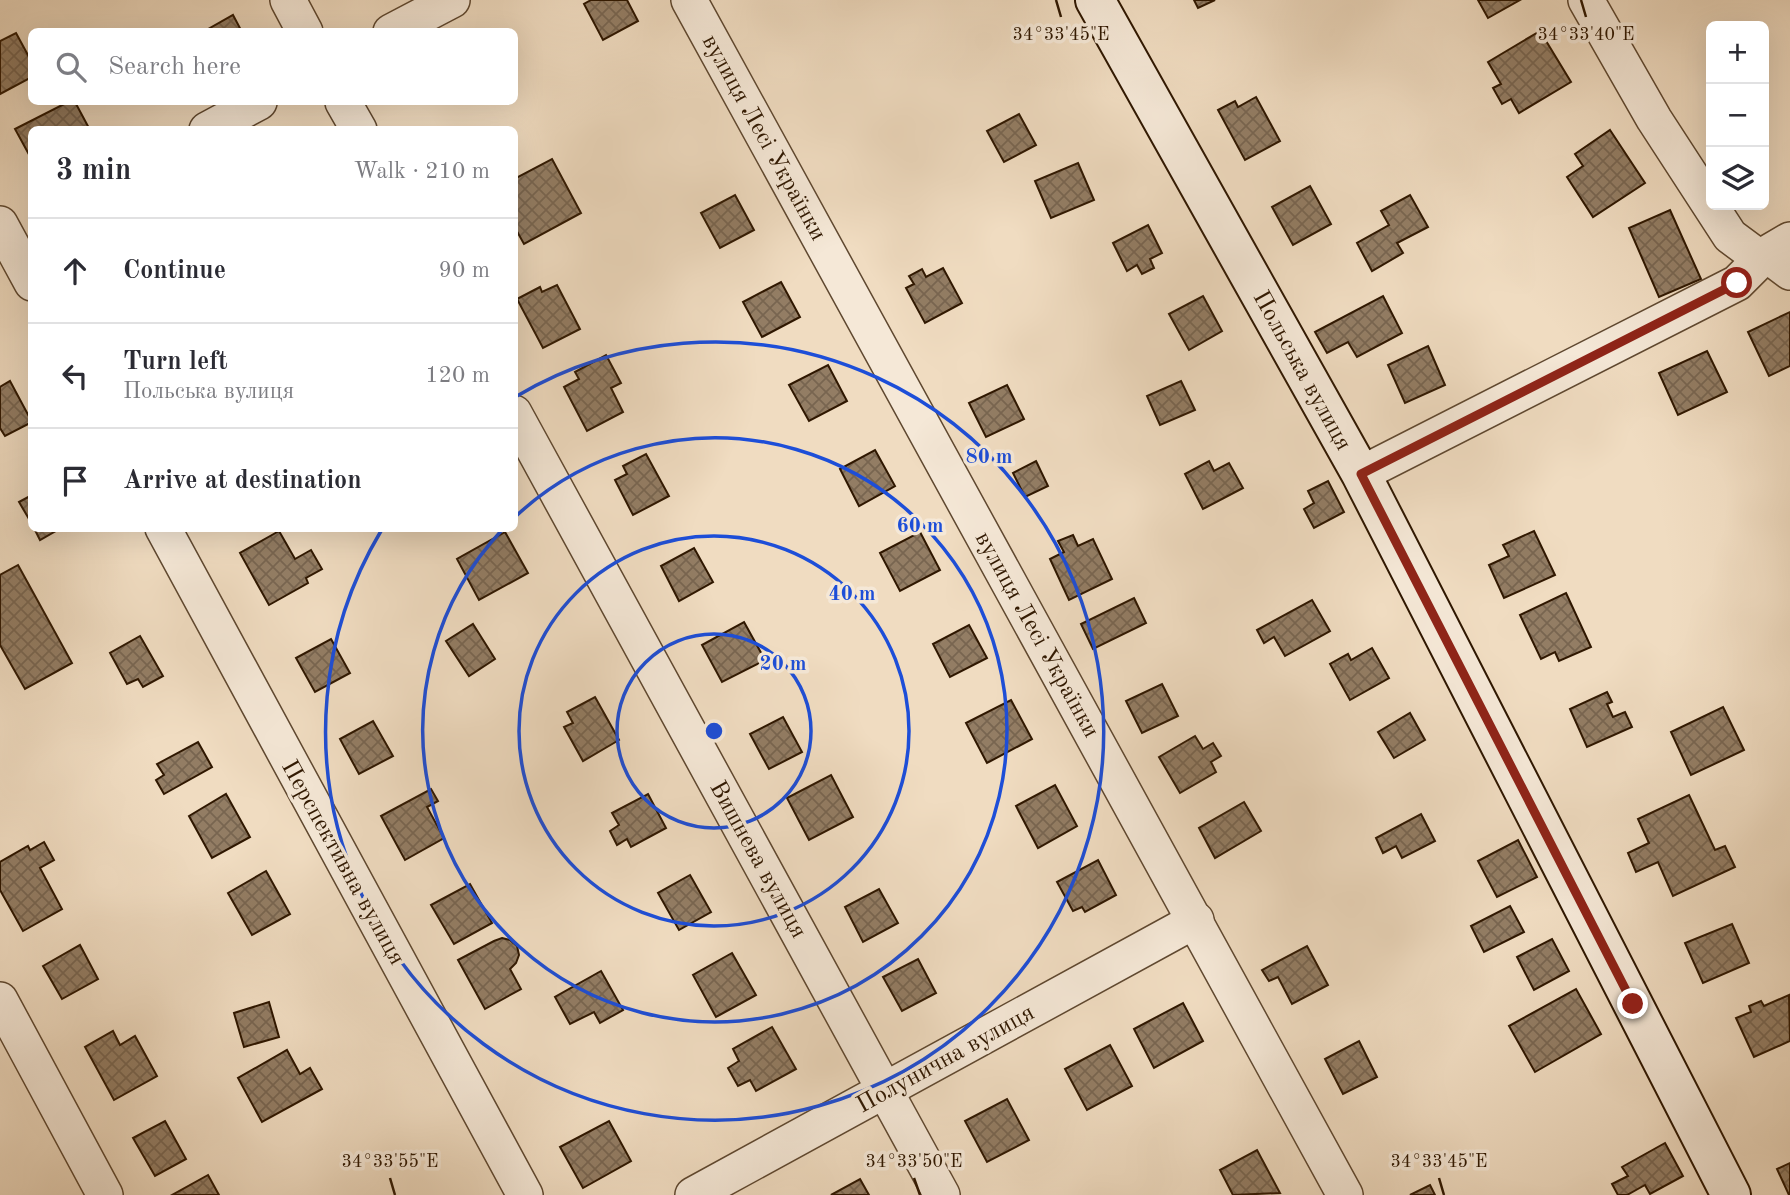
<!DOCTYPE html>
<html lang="en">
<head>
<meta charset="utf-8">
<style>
	body { margin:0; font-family:"Old Standard TT",serif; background:#f7f7f7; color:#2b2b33 }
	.controls { position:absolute; right:21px; top:21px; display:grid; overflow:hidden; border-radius:10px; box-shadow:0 7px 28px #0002 }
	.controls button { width:63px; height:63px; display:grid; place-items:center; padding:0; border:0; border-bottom:2px solid #e1e1e2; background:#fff; color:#2b2b33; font:35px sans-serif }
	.stop { position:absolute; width:21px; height:21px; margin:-16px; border:5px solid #8f2418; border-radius:50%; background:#fff }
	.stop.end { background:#8f2418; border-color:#fff; box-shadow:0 2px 7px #0008 }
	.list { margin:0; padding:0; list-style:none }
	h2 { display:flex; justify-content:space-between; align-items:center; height:91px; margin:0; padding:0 28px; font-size:30px }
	h2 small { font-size:23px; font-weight:400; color:#7c7c81 }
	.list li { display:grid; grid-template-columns:46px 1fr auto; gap:21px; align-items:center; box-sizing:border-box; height:105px; padding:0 28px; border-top:2px solid #e1e1e2 }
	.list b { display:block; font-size:26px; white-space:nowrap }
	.list p { margin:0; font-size:23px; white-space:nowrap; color:#7c7c81 }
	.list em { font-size:23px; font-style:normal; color:#7c7c81 }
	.icon { flex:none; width:38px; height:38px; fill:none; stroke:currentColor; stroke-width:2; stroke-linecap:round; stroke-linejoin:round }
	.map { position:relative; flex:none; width:1790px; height:1195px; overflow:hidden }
	.search { position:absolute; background:#fff; box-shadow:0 7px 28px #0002; left:28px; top:28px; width:490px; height:77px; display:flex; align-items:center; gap:18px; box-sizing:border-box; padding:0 24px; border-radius:10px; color:#7c7c81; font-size:26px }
	.panel { position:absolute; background:#fff; box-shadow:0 7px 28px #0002; left:28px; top:126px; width:490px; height:406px; border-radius:10px }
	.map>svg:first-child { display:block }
	.building { fill:url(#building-cross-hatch); stroke:#2f1700; stroke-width:2 }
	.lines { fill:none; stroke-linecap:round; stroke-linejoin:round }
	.street-casing { stroke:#5f4830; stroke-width:38 }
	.secondary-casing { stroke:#2f1700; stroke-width:42 }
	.street { stroke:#f5e8d7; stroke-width:35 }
	.secondary { stroke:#f5e8d7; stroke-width:38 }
	.route { stroke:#8f2418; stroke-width:9 }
	.ticks { fill:none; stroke:#2f1700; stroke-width:2.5 }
	.ring { fill:none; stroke:#1d4ed8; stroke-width:3.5 }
	.labels { text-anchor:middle; stroke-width:7; stroke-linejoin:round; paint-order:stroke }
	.street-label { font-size:24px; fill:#2f1700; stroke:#f5e8d7 }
	.ticks-label { font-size:18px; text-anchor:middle; fill:#2f1700; stroke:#f5e8d7; stroke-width:7; stroke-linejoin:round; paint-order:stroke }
	.centre { fill:#1d4ed8; stroke:#f5e8d7; stroke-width:3.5 }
	.ring-label { font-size:21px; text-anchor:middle; font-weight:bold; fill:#1d4ed8; stroke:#f5e8d7; stroke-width:7; stroke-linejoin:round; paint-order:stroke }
</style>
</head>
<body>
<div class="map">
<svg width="1790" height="1195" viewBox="0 0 1790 1195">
	<defs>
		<pattern id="building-cross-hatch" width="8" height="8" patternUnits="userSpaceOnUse" patternTransform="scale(1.75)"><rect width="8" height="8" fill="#937d64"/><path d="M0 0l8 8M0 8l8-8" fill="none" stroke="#786550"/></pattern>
	</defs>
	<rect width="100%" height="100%" fill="#f0dcc1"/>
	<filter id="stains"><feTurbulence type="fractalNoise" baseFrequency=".00286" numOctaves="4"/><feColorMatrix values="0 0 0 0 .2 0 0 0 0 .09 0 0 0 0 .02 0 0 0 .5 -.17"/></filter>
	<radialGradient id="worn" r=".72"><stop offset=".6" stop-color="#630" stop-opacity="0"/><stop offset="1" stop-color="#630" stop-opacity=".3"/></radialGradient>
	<g class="building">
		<polygon points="591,0 627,0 638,21 603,40 584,4"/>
		<polygon points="1194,0 1215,0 1198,8"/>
		<polygon points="1478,0 1520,0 1488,18"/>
		<polygon points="233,15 242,32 203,32"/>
		<polygon points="1540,31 1571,82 1519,113 1511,99 1502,104 1493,88 1501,84 1488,62"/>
		<polygon points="16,33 29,57 32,56 32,77 0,94 0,41"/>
		<polygon points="1256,97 1280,141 1245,160 1218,110 1235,101 1238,107"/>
		<polygon points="68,102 75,102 90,130 32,130 32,160 15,129"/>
		<polygon points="1019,114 1036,145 1004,162 987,131"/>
		<polygon points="1610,130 1645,183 1593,217 1567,177 1583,166 1575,154"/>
		<polygon points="552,159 581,213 524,244 514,226 514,179"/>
		<polygon points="1078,163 1094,200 1051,218 1035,181"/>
		<polygon points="1310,186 1331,224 1293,245 1272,207"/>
		<polygon points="735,195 754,230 720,248 701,213"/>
		<polygon points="1410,195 1428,227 1397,243 1403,253 1372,271 1357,243 1389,225 1381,211"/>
		<polygon points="1670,210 1701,279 1659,297 1629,228"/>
		<polygon points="1148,225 1162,253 1150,259 1154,268 1142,274 1137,265 1127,271 1113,243"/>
		<polygon points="943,268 962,303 925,323 906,288 914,284 909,276 922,269 926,277"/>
		<polygon points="781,282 800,317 762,337 743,302"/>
		<polygon points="557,285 580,329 543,348 517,299 540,287 542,292"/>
		<polygon points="1203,296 1222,331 1189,350 1169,314"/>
		<polygon points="1383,296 1402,333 1357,357 1348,342 1327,353 1315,332"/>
		<polygon points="1790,312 1790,366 1769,376 1748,332"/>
		<polygon points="1428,346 1445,385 1405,403 1388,365"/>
		<polygon points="1707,351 1727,392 1678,415 1659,373"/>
		<polygon points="606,355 621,383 611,388 623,412 587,431 564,387 579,379 575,372"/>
		<polygon points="828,365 847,401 809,421 789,385"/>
		<polygon points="10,381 32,422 5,436 0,428 0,387"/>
		<polygon points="1181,381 1195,410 1160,425 1147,396"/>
		<polygon points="1007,385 1024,419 986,437 969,403"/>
		<polygon points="875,450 895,486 859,506 840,469"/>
		<polygon points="646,454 669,496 633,515 615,480 627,474 623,466"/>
		<polygon points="1036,461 1048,486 1025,497 1013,473"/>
		<polygon points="1209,461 1214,471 1229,463 1243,488 1203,509 1185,474"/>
		<polygon points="1328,481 1344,512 1314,528 1304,509 1314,503 1308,491"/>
		<polygon points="32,495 32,524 19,502"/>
		<polygon points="34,528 61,528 40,540"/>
		<polygon points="279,531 295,559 311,550 322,569 306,578 308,583 269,605 240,553"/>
		<polygon points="1534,531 1555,575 1504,598 1489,565 1509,556 1503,545"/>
		<polygon points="505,532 528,573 479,600 457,559"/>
		<polygon points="920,532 940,570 900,591 880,553"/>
		<polygon points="1073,535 1078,546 1093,539 1112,579 1069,600 1050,559 1064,552 1058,541"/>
		<polygon points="694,548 713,582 679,601 661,566"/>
		<polygon points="18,565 72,663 25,689 0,645 0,575"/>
		<polygon points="1566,593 1591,647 1559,661 1555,652 1541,659 1520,615"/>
		<polygon points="1134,598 1146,623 1093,649 1081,624"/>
		<polygon points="1312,600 1330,631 1285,656 1274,637 1264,643 1257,630"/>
		<polygon points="744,622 765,660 722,682 702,645"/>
		<polygon points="473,624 495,659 469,676 446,641"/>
		<polygon points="969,625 987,658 950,677 933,644"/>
		<polygon points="140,636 163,676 143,687 138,679 127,684 110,653"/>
		<polygon points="331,639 350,673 315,692 296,658"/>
		<polygon points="1372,648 1389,678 1350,700 1330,664 1348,654 1351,660"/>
		<polygon points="1162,684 1178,716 1142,733 1126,701"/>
		<polygon points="1607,692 1612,702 1607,704 1613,717 1625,712 1632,727 1587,747 1570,709"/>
		<polygon points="595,697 619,740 583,761 564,727 573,723 567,712"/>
		<polygon points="1011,700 1032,739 987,763 966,723"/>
		<polygon points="1723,707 1744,750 1691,775 1671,732"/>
		<polygon points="1410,713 1425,740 1394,758 1378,732"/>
		<polygon points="783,717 802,752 769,769 750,734"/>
		<polygon points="373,721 393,756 359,774 340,739"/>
		<polygon points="1195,736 1203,749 1213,743 1221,756 1211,762 1216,772 1180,793 1159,757"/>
		<polygon points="198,742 212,767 164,794 156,780 164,775 157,764"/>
		<polygon points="831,775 853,817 809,840 787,798"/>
		<polygon points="1055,785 1077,826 1038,848 1016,806"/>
		<polygon points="431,789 438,801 427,807 444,838 405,860 381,816"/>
		<polygon points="226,794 250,837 212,858 189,816"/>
		<polygon points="648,794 666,828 631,847 627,839 617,845 610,831 619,825 612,813"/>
		<polygon points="1689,795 1715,850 1725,846 1735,867 1673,896 1658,862 1636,872 1628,853 1649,843 1638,819"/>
		<polygon points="1244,802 1261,831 1215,858 1199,828"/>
		<polygon points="1421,814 1435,841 1402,858 1396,846 1383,853 1376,838"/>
		<polygon points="1518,840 1537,877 1497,897 1478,861"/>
		<polygon points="44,842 54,860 40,868 62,909 23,931 0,890 0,862 28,846 30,850"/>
		<polygon points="1098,860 1116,895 1085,912 1082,907 1073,911 1057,882"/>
		<polygon points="266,871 290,914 252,935 228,893"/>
		<polygon points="690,875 711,912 679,930 658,893"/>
		<polygon points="470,884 492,923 454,944 431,905"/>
		<polygon points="879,889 898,923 863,942 845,907"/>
		<polygon points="1510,906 1524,932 1484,952 1471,926"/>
		<polygon points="1732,924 1749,963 1703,983 1685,943"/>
		<polygon points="502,938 510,940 517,946 519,955 516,963 510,969 521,989 485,1009 458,960 494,941"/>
		<polygon points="1552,939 1569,971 1534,990 1517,957"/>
		<polygon points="80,945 98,979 62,999 43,966"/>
		<polygon points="1307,946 1328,985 1292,1004 1278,977 1269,981 1262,970"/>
		<polygon points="732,953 756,995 716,1017 693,975"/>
		<polygon points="918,959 936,993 902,1011 883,977"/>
		<polygon points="601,971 623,1010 600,1023 594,1012 570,1024 555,997"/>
		<polygon points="1576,989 1601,1034 1535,1072 1509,1026"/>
		<polygon points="1789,995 1790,1041 1754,1057 1736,1018 1751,1012 1749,1006 1761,1001 1764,1006"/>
		<polygon points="269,1002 279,1037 244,1047 234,1013"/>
		<polygon points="1183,1003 1203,1041 1154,1068 1134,1029"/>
		<polygon points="772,1027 796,1069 756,1091 750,1080 738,1086 728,1068 739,1061 733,1049"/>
		<polygon points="113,1031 120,1045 135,1036 157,1076 114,1100 85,1047"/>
		<polygon points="1359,1041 1377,1077 1343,1094 1325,1059"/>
		<polygon points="1110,1045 1132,1086 1087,1110 1065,1069"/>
		<polygon points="287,1050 300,1074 310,1068 322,1089 262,1122 238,1078"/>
		<polygon points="1007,1099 1029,1140 987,1162 965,1121"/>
		<polygon points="165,1121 186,1159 155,1176 133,1138"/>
		<polygon points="609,1121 631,1161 583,1188 560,1147"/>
		<polygon points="1665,1143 1683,1176 1650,1194 1645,1185 1627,1195 1618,1195 1612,1184 1628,1176 1622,1167"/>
		<polygon points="1257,1150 1280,1193 1233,1195 1220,1170"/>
		<polygon points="1790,1163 1790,1195 1789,1195 1777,1169"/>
		<polygon points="208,1175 219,1195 172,1195"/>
		<polygon points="860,1179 869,1195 831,1195"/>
		<polygon points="1430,1185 1435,1195 1410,1195"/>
	</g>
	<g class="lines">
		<defs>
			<g id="street">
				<polyline points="288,0 305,32"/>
				<polyline points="689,0 1345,1195"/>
				<polyline points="1586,0 1654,119 1730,236 1757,256 1766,254 1790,272"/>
				<polyline points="391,32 452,0"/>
				<polyline points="343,102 359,130"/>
				<polyline points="207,130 259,102"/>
				<polyline points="0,224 32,283"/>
				<polyline points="514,413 942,1195"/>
				<polyline points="1361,474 1737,283 1766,254 1790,240"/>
				<polyline points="163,528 525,1195"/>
				<polyline points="0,1000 105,1195"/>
				<polyline points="693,1195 1196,920"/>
			</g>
			<polyline id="secondary" points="1095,0 1361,474 1731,1195"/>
		</defs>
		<use href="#street" class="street-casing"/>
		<use href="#secondary" class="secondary-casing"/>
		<use href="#street" class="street"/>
		<use href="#secondary" class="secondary"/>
	</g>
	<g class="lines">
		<polyline class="route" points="1633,1004 1361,474 1737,283"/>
	</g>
	<path class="ticks" d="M1056,0L1061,17M1581,0L1586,17M390,1178L395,1195M914,1178L920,1195M1439,1178L1444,1195"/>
	<g class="ring">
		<circle cx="714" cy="731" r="97"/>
		<circle cx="714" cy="731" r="195"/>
		<path d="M515 517A292 292 0 1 1 502 530"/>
		<path d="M517 396A389 389 0 1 1 381 531"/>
	</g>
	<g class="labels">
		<g class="street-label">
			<text transform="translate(765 137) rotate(61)" y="8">вулиця Лесі Українки</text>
			<text transform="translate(1303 370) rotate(61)" y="8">Польська вулиця</text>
			<text transform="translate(1038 634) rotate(61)" y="8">вулиця Лесі Українки</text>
			<text transform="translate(759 859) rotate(61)" y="8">Вишнева вулиця</text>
			<text transform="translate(344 862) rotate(61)" y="8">Перспективна вулиця</text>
			<text transform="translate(945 1058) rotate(-29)" y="8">Полунична вулиця</text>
		</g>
	</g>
	<g class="ticks-label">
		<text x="1061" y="40">34°33'45"E</text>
		<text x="1586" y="40">34°33'40"E</text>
		<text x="390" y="1167">34°33'55"E</text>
		<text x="914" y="1167">34°33'50"E</text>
		<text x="1439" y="1167">34°33'45"E</text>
	</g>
	<circle cx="714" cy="731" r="10" class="centre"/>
	<g class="ring-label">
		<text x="989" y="463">80 m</text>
		<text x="920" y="532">60 m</text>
		<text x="852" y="600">40 m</text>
		<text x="783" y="670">20 m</text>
	</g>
	<rect width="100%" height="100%" filter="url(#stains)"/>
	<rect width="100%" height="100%" fill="url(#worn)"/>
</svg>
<div class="controls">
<button>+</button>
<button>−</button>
<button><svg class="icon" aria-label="layers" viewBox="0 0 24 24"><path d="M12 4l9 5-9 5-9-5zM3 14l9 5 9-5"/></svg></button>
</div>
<div class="stop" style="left:1737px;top:283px"></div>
<div class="stop end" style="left:1633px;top:1004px"></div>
<div class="search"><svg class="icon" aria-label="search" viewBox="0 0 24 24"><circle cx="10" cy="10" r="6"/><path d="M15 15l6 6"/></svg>Search here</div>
<section class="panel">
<h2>3 min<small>Walk · 210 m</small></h2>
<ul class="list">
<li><svg class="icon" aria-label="ahead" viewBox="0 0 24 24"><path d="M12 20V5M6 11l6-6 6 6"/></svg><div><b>Continue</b></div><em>90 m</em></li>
<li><svg class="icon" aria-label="left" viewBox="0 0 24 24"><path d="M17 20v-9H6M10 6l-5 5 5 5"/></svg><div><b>Turn left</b><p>Польська вулиця</p></div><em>120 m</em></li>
<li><svg class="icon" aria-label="arrive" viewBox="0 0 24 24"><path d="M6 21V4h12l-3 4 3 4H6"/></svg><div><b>Arrive at destination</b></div></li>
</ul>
</section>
</div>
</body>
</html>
